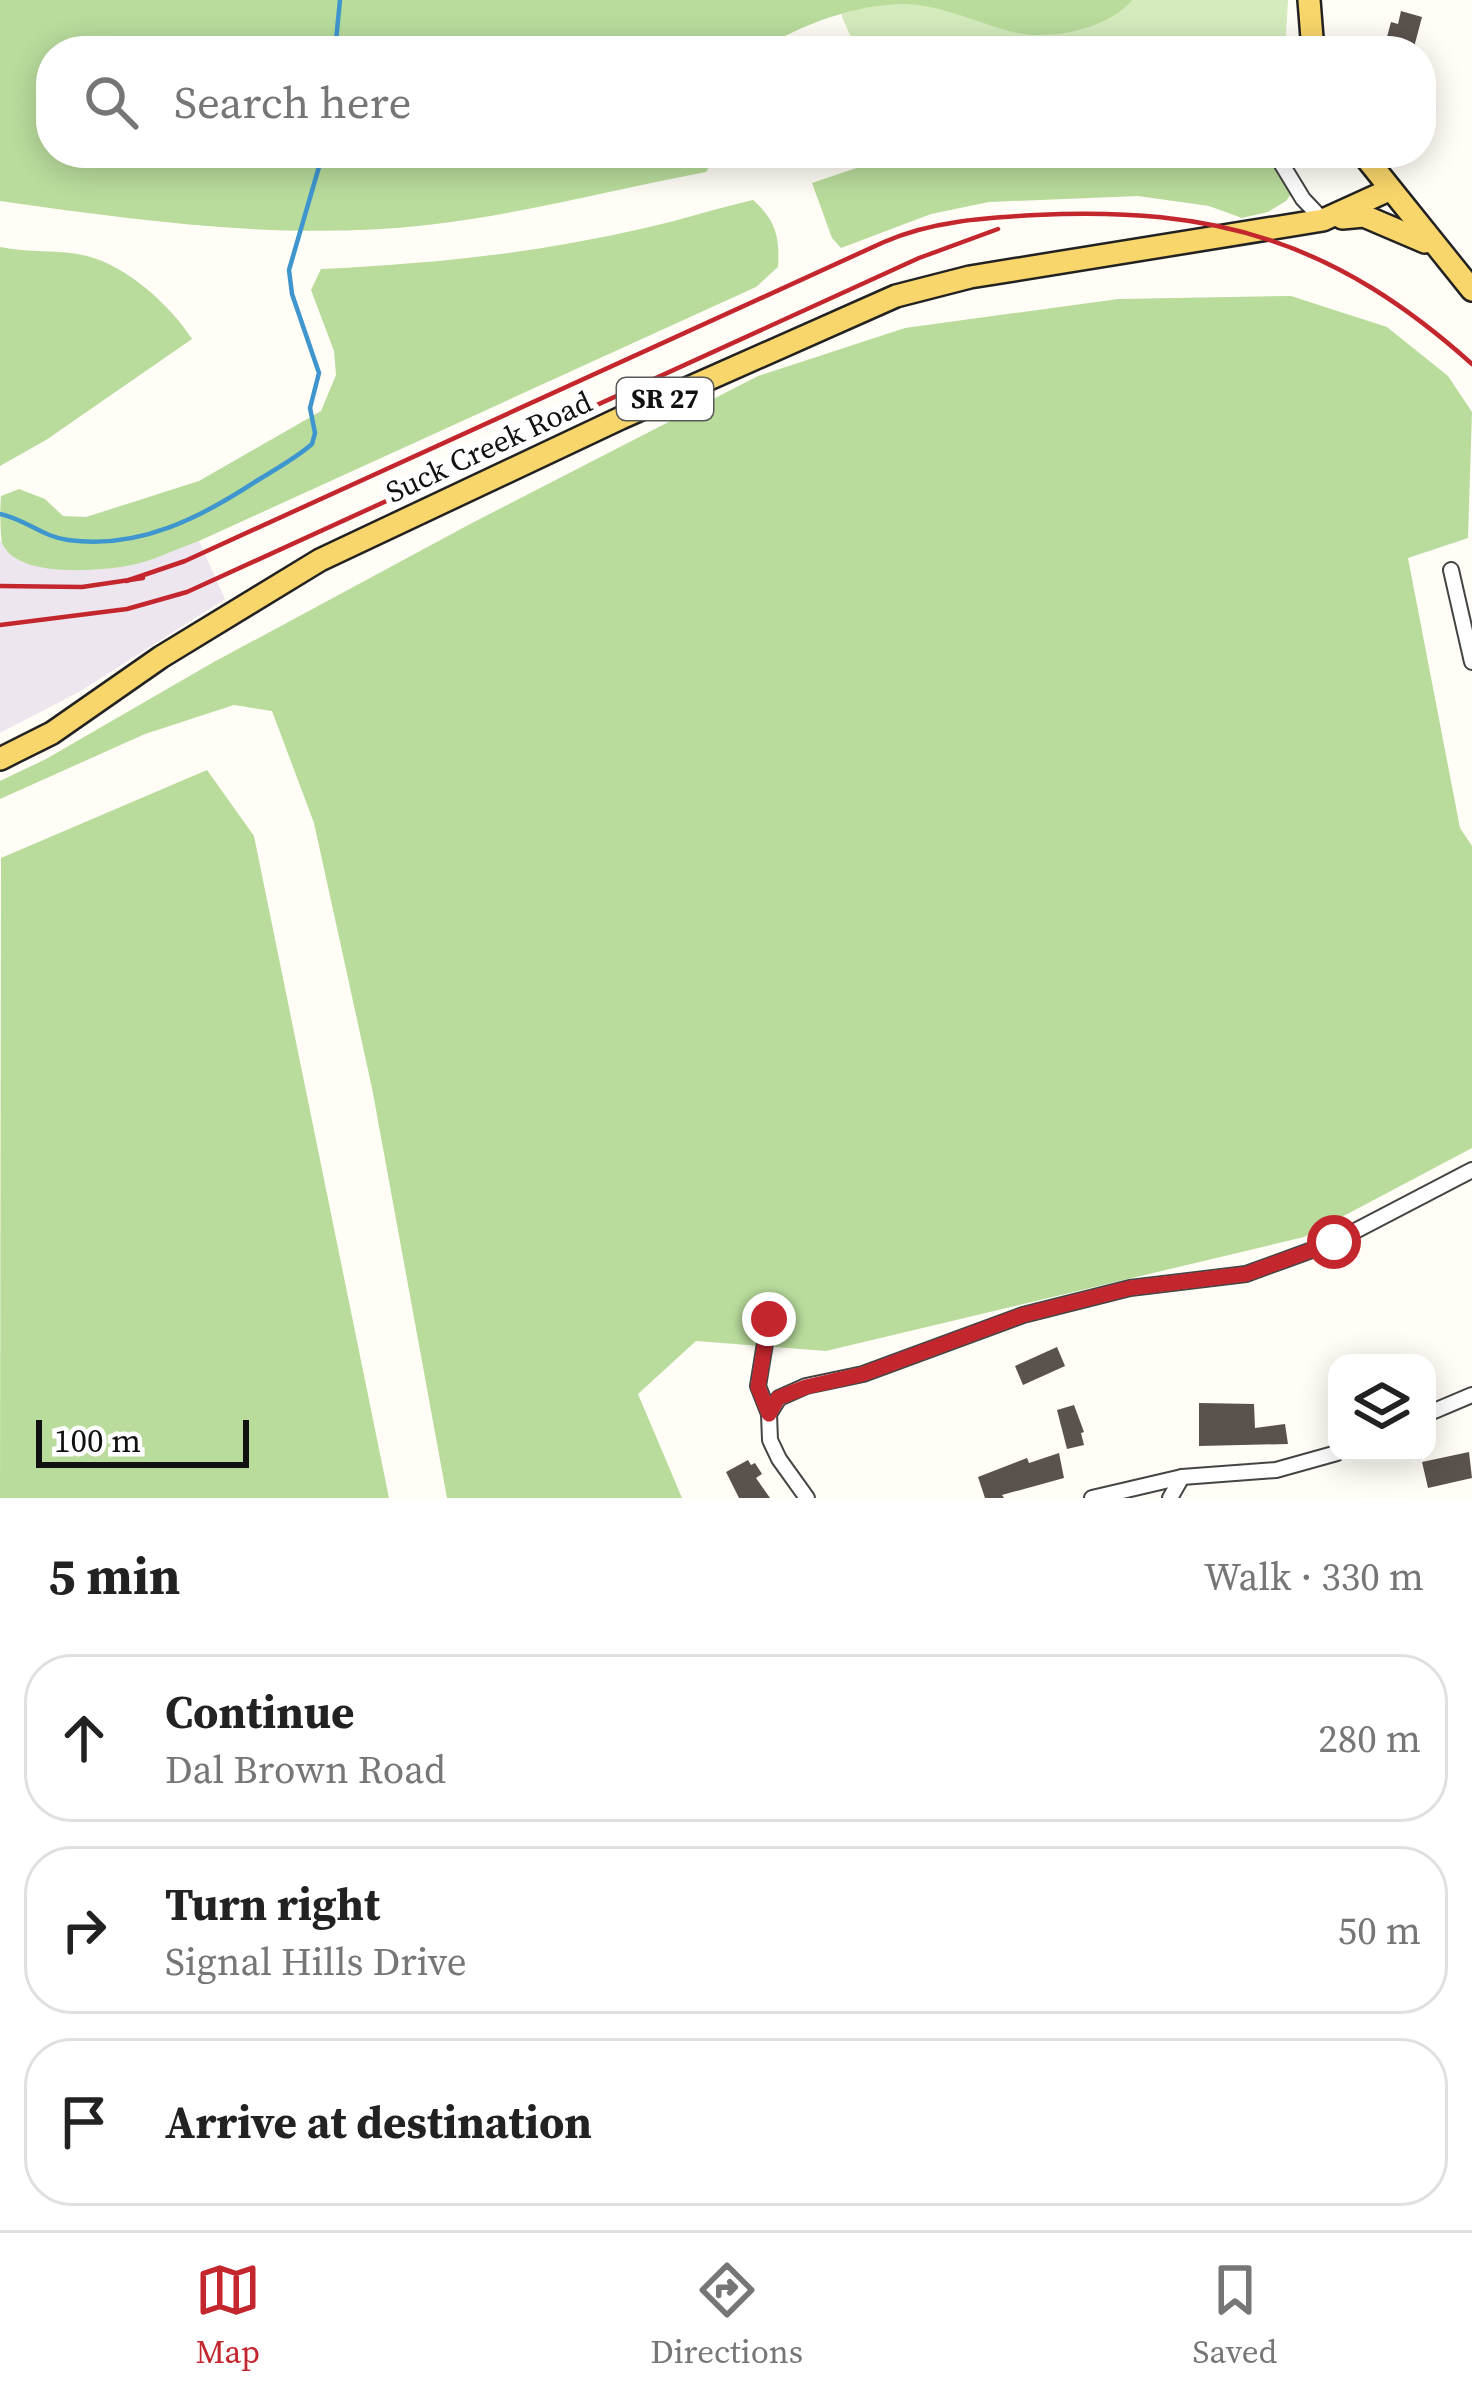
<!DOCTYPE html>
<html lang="en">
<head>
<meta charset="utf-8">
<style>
	body { margin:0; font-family:"Source Serif 4",serif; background:#f2f2f2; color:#222 }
	.controls { position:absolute; right:36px; bottom:36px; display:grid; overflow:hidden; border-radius:24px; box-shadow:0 6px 30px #0003 }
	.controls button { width:108px; height:108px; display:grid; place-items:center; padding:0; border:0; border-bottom:3px solid #e0e0e0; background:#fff; color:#222; font:60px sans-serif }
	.scale { position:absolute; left:36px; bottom:30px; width:213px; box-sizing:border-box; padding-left:12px; border:6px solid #111; border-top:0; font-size:33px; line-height:42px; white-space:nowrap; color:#111; -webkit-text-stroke:9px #fff; paint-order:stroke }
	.stop { position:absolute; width:36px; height:36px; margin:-27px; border:9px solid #c4262e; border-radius:50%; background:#fff }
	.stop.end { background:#c4262e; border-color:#fff; box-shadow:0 3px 12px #0008 }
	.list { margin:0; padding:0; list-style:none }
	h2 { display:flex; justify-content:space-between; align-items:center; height:156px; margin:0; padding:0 48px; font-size:51px }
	h2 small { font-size:39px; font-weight:400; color:#767676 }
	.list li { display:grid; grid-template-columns:78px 1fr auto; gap:36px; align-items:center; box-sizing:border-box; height:168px; margin:0 24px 24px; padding:0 24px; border:3px solid #e0e0e0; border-radius:48px }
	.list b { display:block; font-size:45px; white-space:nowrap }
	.list p { margin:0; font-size:39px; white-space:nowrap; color:#767676 }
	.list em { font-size:39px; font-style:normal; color:#767676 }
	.icon { flex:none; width:66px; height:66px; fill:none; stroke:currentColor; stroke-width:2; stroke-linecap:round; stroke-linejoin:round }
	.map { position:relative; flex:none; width:1472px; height:1498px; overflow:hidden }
	.search { position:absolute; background:#fff; box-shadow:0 6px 30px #0003; left:36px; right:36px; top:36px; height:132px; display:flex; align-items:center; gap:30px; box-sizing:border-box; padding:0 42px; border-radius:48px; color:#767676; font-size:45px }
	.sheet { height:732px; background:#fff }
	nav { display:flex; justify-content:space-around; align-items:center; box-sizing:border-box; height:168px; border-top:3px solid #e0e0e0; background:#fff; font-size:33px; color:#767676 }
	nav a { display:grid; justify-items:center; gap:6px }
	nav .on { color:#c4262e }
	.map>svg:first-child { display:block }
	.industrial { fill:#eee6ef }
	.green { fill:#d5ebbd }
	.forest { fill:#b9dc9c }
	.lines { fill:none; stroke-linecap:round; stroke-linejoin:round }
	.stream { stroke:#3f96cf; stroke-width:4.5 }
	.building { fill:#5a524d }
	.minor-casing { stroke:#444; stroke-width:18 }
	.primary-casing { stroke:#222; stroke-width:26 }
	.minor { stroke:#fff; stroke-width:14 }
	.primary { stroke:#f9d66b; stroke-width:21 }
	.rail { stroke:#c4262e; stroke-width:4.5 }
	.route { stroke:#c4262e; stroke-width:15 }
	.labels { text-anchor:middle; stroke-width:12; stroke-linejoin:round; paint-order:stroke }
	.shield { fill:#fff; stroke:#585858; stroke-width:3 }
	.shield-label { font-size:27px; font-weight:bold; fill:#111 }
	.street-label { font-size:30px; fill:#111; stroke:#fff }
</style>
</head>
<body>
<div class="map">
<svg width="1472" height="1498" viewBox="0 0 1472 1498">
	<rect width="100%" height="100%" fill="#fffdf5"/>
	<polygon class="industrial" points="0,540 6,550 130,565 199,541 225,599 79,692 0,733"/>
	<polygon class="green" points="842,0 1288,0 1285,51 857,51 842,17"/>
	<g class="forest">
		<path d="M0,0H1132C1108,29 1051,41 1013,32C978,23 942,5 905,4C852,4 801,26 756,51H51V153H719L706,172C615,189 519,215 427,225C284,241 142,221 0,201Z"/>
		<polygon points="901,153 1265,153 1291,194 1286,201 1268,212 1242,218 1209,206 1138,196 989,202 931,214 841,248 832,238 812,183"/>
		<path d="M753,200C776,220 780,238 778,267L756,287L199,541C176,549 151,562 127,566C97,571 16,578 2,543C0,531 0,508 1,496L19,489L45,499L63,516L86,517L199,481L321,411L336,375L334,351L311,290L321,269C430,264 538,253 645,228C681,220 717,208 753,200Z"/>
		<path d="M0,247C28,253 59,249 87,256C127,266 170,305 192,339L46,440L0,466Z"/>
		<polygon points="1291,296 1387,327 1448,376 1472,412 1468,538 1408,558 1460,828 1472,846 1472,1148 1304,1237 826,1351 696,1341 638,1394 682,1498 447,1498 372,1088 314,823 272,711 234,705 145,734 0,799 0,781 46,759 212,663 472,523 758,376 905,328 1118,299"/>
		<polygon points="207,770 254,836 389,1498 0,1498 1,858"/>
	</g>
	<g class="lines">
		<g class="stream">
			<polyline points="335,51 340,0"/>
			<path d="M0,514C25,519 43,537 68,540C139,550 202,517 258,480C276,469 296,458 312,444L315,433L310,408L319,373L292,294L289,270L323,153"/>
		</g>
	</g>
	<g class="building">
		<polygon points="1401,11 1422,17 1413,51 1384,48 1391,22 1398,24"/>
		<polygon points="1057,1347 1065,1366 1023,1385 1015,1366"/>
		<polygon points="1199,1403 1254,1404 1255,1428 1285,1424 1288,1444 1199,1446"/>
		<polygon points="1074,1405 1084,1432 1081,1433 1084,1445 1067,1449 1057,1410"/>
		<polygon points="1469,1452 1472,1478 1428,1488 1422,1462"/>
		<polygon points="1059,1453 1064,1478 1002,1495 1004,1498 985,1498 978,1477 1027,1458 1029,1463"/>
		<polygon points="748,1460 751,1465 755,1463 762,1474 756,1478 770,1498 739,1498 726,1472"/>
	</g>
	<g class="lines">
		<defs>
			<g id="minor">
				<polyline points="1275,153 1303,199 1323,220"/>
				<polyline points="1451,570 1472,662"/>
				<polyline points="769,1319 758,1386 769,1414 770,1440 779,1459 807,1498"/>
				<polyline points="769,1414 779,1398 806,1386 863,1374 1023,1315 1130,1288 1246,1274 1334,1242 1472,1170"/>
				<polyline points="1427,1414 1472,1395"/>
				<polyline points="1092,1498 1182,1477 1276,1470 1337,1453"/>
				<polyline points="1170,1498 1182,1477"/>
			</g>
			<g id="primary">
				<polyline points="1309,0 1313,51"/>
				<polyline points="1362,153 1472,290"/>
				<polyline points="1342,218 1364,216 1425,242"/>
				<polyline points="0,759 52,733 161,657 320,560 621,418 896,296 970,277 1323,220 1389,190"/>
			</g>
		</defs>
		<use href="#minor" class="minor-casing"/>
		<use href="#primary" class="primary-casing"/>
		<use href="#minor" class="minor"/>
		<use href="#primary" class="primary"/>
		<g class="rail">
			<path d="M126,581L185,561L884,242C932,221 984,218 1036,215C1216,206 1336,242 1472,364"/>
			<polyline points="0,586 82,587 143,578"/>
			<polyline points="0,625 127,609 187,592 919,258 998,229"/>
		</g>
	</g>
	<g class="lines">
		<polyline class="route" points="769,1319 758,1387 769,1414 778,1398 806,1387 863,1374 1023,1315 1130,1288 1246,1274 1334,1242"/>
	</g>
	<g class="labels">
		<rect class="shield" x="617" y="378" width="96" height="42" rx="9"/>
		<g class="shield-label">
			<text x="665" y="408">SR 27</text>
		</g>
		<g class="street-label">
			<text transform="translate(489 447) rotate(-25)" y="10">Suck Creek Road</text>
		</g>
	</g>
</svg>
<div class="controls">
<button><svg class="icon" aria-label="layers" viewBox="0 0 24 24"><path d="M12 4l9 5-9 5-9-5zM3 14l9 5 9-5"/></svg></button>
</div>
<div class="scale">100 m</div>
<div class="stop" style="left:1334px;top:1242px"></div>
<div class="stop end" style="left:769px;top:1319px"></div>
<div class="search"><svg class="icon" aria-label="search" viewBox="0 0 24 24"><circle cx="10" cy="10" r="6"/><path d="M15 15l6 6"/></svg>Search here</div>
</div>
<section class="sheet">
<h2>5 min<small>Walk · 330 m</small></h2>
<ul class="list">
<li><svg class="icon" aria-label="ahead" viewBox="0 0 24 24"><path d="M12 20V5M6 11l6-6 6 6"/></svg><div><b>Continue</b><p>Dal Brown Road</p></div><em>280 m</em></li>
<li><svg class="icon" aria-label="right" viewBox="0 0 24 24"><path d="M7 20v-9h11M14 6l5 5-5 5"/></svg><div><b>Turn right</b><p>Signal Hills Drive</p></div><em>50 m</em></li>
<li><svg class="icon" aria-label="arrive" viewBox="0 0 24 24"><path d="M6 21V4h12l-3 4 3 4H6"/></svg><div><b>Arrive at destination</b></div></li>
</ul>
</section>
<nav>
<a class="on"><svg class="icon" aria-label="map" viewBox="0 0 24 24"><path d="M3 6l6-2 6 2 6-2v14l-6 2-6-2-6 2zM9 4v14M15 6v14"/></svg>Map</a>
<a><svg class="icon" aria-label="directions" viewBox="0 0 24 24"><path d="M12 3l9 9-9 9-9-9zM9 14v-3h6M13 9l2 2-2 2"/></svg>Directions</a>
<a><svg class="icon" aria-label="saved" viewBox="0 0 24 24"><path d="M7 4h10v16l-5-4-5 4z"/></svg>Saved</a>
</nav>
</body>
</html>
